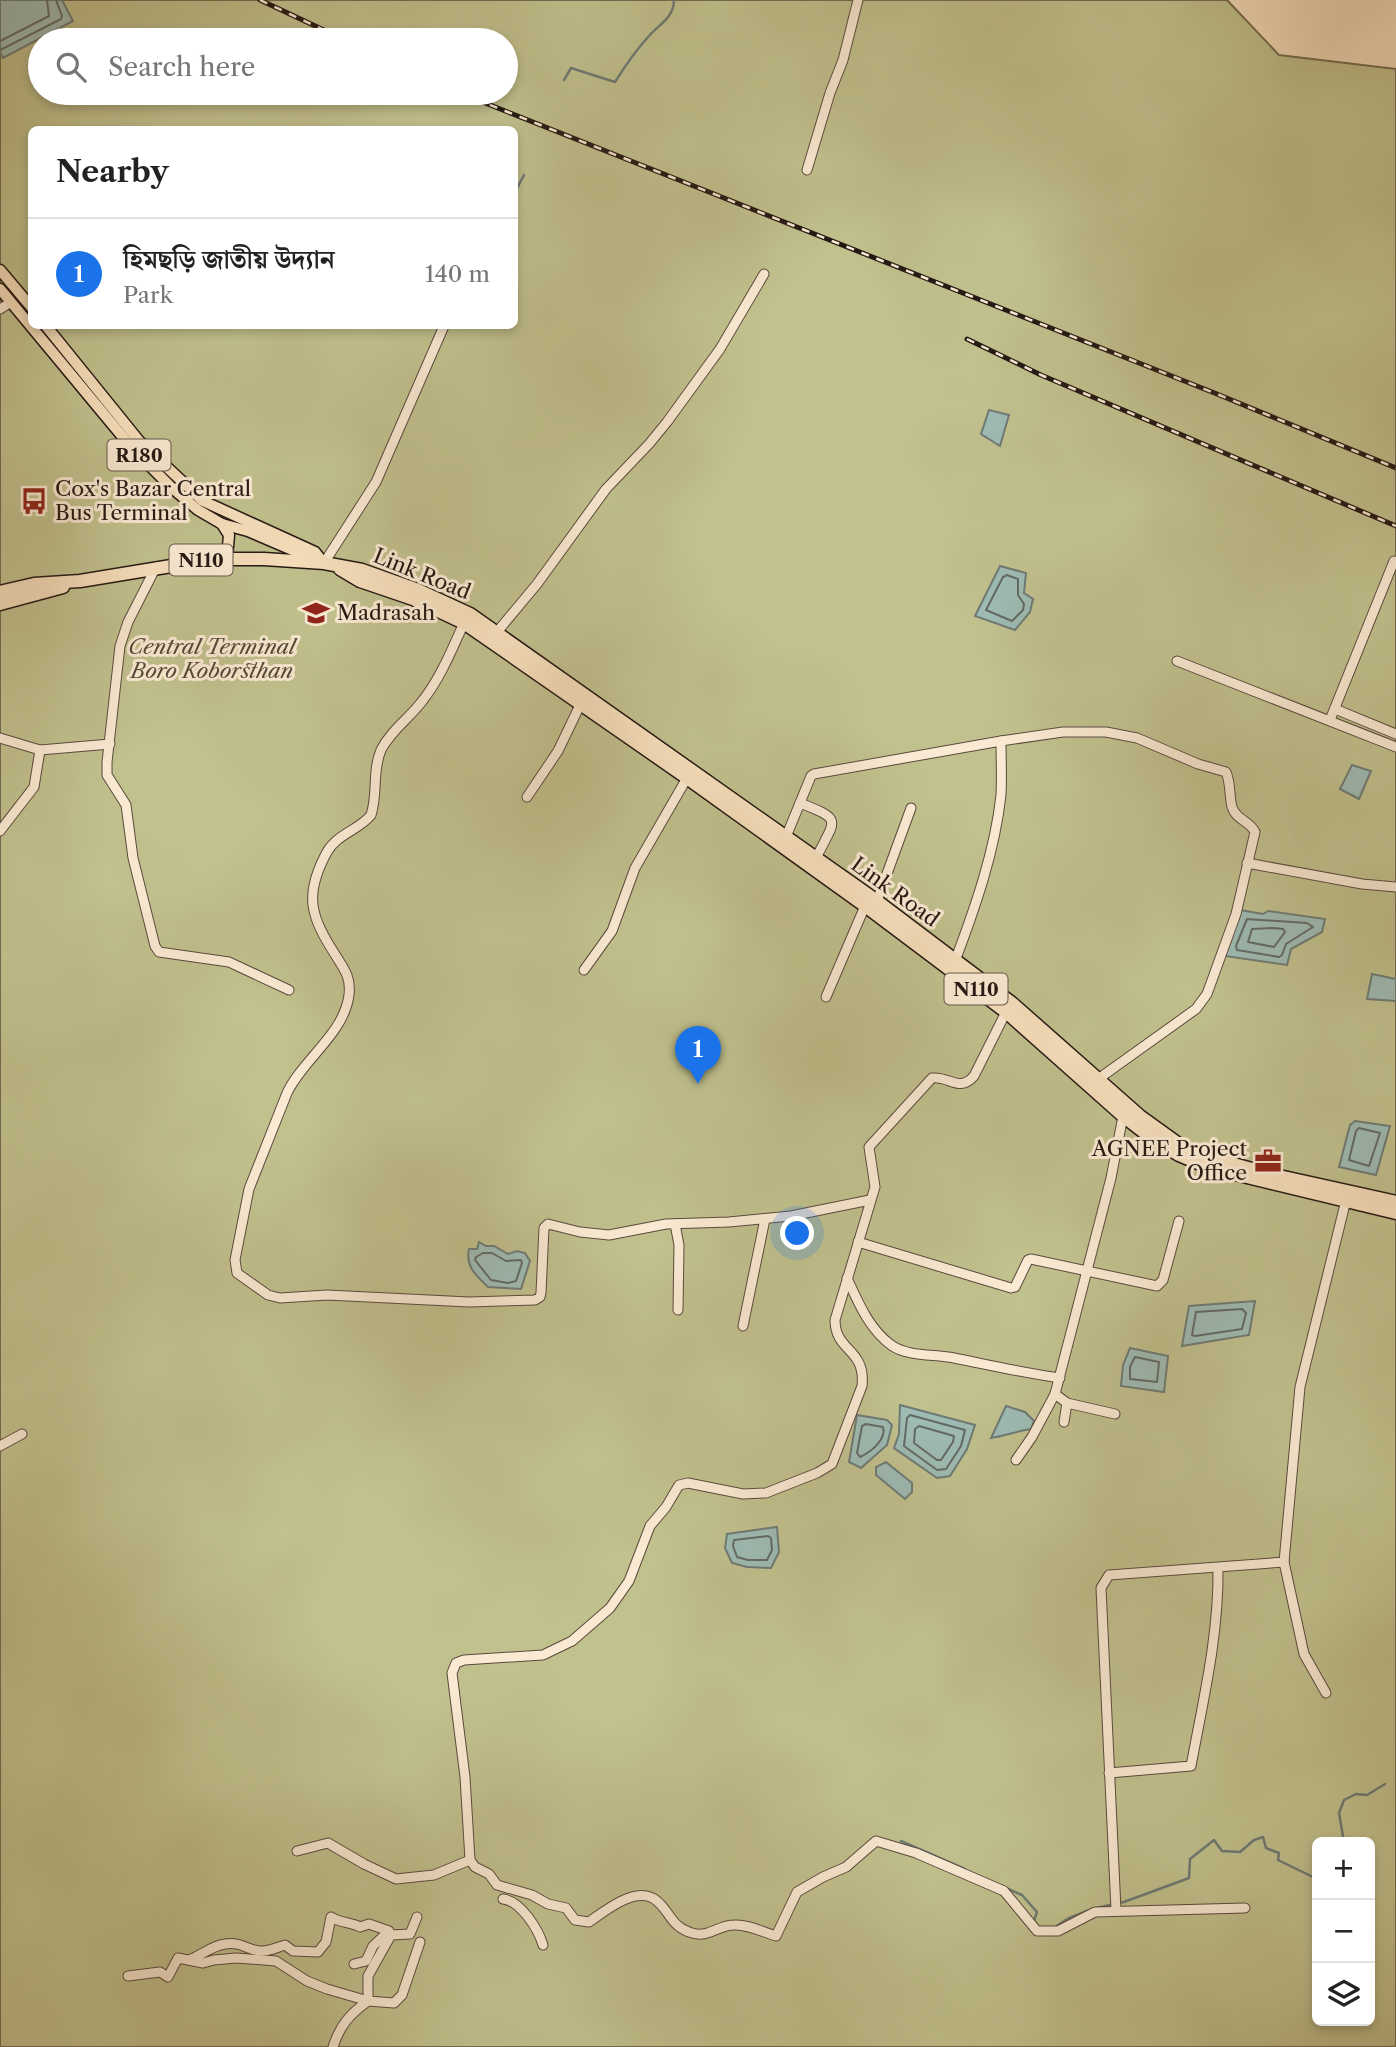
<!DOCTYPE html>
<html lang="en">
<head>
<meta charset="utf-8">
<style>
	body { margin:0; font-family:"Libre Caslon Text","Noto Serif Bengali",serif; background:#f6f6f6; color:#222 }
	.controls { position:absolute; right:21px; bottom:21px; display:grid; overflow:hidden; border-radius:10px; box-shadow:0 4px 10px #0003 }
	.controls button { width:63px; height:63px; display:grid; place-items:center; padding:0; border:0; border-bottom:2px solid #e0e0e0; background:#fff; color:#222; font:35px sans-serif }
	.you { position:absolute; left:798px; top:1234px; width:24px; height:24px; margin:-18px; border:5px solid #fff; border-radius:50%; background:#1a73e8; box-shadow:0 0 0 10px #1a73e833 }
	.badge { display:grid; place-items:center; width:46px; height:46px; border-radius:50%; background:#1a73e8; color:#fff; font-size:23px; font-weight:700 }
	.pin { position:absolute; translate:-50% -58px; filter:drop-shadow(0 2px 4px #0008) }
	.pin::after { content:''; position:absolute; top:37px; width:24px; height:21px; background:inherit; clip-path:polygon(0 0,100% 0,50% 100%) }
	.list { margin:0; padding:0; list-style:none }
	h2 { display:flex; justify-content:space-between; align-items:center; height:91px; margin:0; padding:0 28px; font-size:30px }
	h2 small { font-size:23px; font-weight:400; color:#767676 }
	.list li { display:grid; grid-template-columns:46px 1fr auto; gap:21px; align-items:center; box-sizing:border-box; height:112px; padding:0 28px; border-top:2px solid #e0e0e0 }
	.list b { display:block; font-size:26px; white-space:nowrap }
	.list p { margin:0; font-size:23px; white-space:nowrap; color:#767676 }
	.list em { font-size:23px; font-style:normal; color:#767676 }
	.icon { flex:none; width:38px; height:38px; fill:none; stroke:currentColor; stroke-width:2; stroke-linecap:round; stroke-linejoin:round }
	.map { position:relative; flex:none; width:1396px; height:2047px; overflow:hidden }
	.search { position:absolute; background:#fff; box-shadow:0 4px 10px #0003; left:28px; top:28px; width:490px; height:77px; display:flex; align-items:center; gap:18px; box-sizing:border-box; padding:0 24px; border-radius:38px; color:#767676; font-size:26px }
	.panel { position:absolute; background:#fff; box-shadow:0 4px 10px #0003; left:28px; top:126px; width:490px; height:203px; border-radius:10px }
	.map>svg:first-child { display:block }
	.green { fill:#c1c18e; stroke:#736d51; stroke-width:2; fill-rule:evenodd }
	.water { fill:#9ebcb5; stroke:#6e7b75; stroke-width:2 }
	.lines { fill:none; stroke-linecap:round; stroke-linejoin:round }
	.shore { stroke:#626a64; stroke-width:2 }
	.stream { stroke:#6e7b75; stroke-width:2.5 }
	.minor-casing { stroke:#5a4a3e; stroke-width:11 }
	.major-casing { stroke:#251914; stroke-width:13 }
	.highway-casing { stroke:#251914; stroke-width:15 }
	.minor { stroke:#faead3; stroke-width:9 }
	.major { stroke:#f7dfbc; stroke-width:10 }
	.highway { stroke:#f7dfbc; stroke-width:12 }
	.rail-casing { stroke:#251914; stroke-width:5 }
	.rail { stroke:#faead3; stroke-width:2.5; stroke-dasharray:8; stroke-linecap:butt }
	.labels { text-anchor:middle; stroke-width:6; stroke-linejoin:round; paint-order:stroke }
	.shield { fill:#faead3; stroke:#65584d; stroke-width:2 }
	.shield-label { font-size:19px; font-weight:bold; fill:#251914 }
	.poi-label { font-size:21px; fill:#251914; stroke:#faead3; text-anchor:start }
	.street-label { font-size:21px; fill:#251914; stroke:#faead3 }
	.park-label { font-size:21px; font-style:italic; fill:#544b39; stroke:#faead3 }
</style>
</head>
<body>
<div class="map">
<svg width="1396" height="2047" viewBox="0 0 1396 2047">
	<rect width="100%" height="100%" fill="#f7dfbc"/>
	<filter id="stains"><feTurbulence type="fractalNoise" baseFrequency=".00286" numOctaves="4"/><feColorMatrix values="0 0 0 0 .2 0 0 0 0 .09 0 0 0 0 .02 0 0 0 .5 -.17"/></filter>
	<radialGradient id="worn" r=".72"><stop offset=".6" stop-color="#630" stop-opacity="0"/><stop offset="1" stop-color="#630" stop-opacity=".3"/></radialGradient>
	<path class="green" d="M0,0H1227L1279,55L1396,69V2047H0ZM40,40H506V93H40ZM32,130H514V326H32ZM1317,1842H1370V2021H1317Z"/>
	<g class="water">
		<polygon points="0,0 62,0 73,21 3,58 0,52"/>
		<polygon points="989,410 1009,415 1000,446 981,434"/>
		<polygon points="1000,566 1026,573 1024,593 1033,599 1030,612 1015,630 975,616"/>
		<polygon points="1352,765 1371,771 1359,799 1340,789"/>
		<polygon points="1240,910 1263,914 1268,911 1325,919 1322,932 1291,949 1287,965 1225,956"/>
		<polygon points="1372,974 1396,979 1396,1001 1367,999"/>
		<polygon points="1355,1121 1390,1126 1376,1175 1339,1167 1350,1125"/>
		<path d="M479,1242L486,1246H494L508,1254L517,1251L525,1253L530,1261L521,1289L488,1287C477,1276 465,1267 469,1249H477Z"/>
		<polygon points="1255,1301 1249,1335 1182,1346 1189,1306"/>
		<polygon points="1130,1348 1168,1356 1164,1392 1121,1386 1123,1365"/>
		<polygon points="900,1405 975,1425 967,1449 950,1476 937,1478 894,1448 899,1434"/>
		<path d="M1006,1406L1025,1412L1034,1421L1031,1429C1017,1431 1005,1436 991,1438Z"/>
		<polygon points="857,1415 887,1420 892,1425 887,1445 861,1468 849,1462"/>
		<polygon points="886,1462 912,1483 912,1492 905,1499 876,1475 876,1467"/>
		<polygon points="777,1527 779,1552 771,1568 747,1567 732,1563 725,1548 727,1534"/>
	</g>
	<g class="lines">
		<g class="shore">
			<polyline points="0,41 49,16 47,0"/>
			<polyline points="0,50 61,19 62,16 56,0"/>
			<polygon points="1007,575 1018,579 1018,595 1024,604 1023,610 1012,621 986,610 1003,577"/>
			<polygon points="1247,919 1307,923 1313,927 1286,944 1282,955 1279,957 1237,950 1236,946"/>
			<polygon points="1273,928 1283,929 1285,932 1274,947 1248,942 1252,929"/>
			<polygon points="1359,1128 1380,1133 1369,1166 1349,1160 1356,1131"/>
			<polygon points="483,1253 492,1253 506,1261 521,1260 522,1263 516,1281 508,1283 491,1280 475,1260 476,1257"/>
			<polygon points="1242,1309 1246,1313 1242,1329 1195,1336 1192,1335 1196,1312"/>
			<polygon points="1135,1357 1159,1362 1157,1382 1130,1379 1130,1367"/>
			<polygon points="910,1415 965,1430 961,1446 946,1469 937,1470 904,1446 907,1418"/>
			<path d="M866,1424L883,1427C887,1439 871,1452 860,1457L857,1453L862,1426Z"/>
			<polygon points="919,1426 954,1436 953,1442 941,1460 937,1460 914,1443 915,1429"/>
			<polygon points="768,1536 771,1538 772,1550 767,1560 748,1560 737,1557 733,1546 734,1540"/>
		</g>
		<g class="stream">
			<path d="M564,80L571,68L615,82C625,66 636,50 649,36C658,25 674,18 674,0"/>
			<polyline points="514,194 524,175"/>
			<polyline points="901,1841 965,1869"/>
			<polyline points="1344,1842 1339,1813 1344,1800 1356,1794 1367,1795 1385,1784"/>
			<polyline points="1006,1888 1022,1895 1037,1912 1034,1921"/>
			<polyline points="1096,1908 1124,1902 1189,1878 1190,1859 1214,1840 1222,1851 1240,1852 1254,1840 1263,1837 1266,1848 1279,1853 1278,1860 1317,1879"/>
			<polyline points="1055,1927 1069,1918 1087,1911"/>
		</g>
		<defs>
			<g id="minor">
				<polyline points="807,170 830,93 843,60 858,0"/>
				<polyline points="0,309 11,302"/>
				<polyline points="324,563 376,482 444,326"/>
				<polyline points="156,567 128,622 120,646 107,762 107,775 126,805 133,858 155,946 159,952 229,962 289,990"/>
				<path d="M464,623C452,649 441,677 423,700C410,718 391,730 381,750C372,771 378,794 371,815C359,830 337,834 327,852C303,896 311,917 336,956C345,970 351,978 349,995C344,1034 303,1059 287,1093L249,1189L235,1260L237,1273L268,1295L280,1298L327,1295L469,1302L535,1300L540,1297L541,1293L544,1228L548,1224L580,1232L609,1235L666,1224L729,1222L791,1216L870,1200"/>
				<polyline points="497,632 537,584 606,489 649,444 667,422 720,349 764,274"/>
				<polyline points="1177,661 1396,747"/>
				<polyline points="1335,709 1396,734"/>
				<polyline points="1330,720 1394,561"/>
				<polyline points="0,738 40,750 110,744"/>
				<path d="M1001,741L1063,732H1106L1137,738L1198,764L1226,772C1231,784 1229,795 1232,807C1236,820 1250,821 1255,832L1236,914L1207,994L1196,1009L1094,1082"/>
				<polyline points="527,797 558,751 582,701"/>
				<path d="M800,803C843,820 836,818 816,858"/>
				<polyline points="0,831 34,787 40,750"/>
				<path d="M786,837L811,776L814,774L1001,741C1001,759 1002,777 1001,795C995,851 975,908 955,961"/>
				<polyline points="1247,863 1362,884 1396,887"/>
				<polyline points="877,901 911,808"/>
				<polyline points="584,970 612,931 635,868 687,778"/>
				<polyline points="826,997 865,906"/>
				<polyline points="675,1224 679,1245 678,1310"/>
				<polyline points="858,1242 1011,1288 1015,1287 1028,1260 1031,1259 1157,1286 1163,1280 1179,1221"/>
				<path d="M847,1278C858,1302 869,1329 891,1345C908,1357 934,1354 954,1358C989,1365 1024,1373 1060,1378"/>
				<polyline points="743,1326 765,1219"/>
				<polyline points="1055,1394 1067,1403 1115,1414"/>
				<polyline points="1064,1422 1067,1403"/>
				<polyline points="0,1446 22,1434"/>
				<polyline points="1016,1460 1032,1437 1055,1394 1111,1178 1123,1116"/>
				<polyline points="1284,1562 1304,1654 1326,1693"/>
				<path d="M1109,1773L1191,1766C1203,1701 1219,1635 1218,1568"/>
				<path d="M297,1851L328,1843L364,1864L396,1879L434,1875L470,1860L475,1867L489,1874L497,1885L532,1895L548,1904L566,1908L575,1920L589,1922C605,1911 637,1884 657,1901C671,1913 671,1927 692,1933C709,1938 718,1925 734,1925C747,1924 763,1932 776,1936L797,1892L823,1877L846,1867L876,1841L916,1853L1004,1891L1037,1931H1058L1095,1912L1245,1908"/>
				<path d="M470,1860L465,1777L452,1673L456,1663L464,1660L543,1655L572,1641L610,1608L629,1581L650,1526L666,1507L679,1485L688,1483L743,1494L766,1493L817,1473L832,1464L862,1386C866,1348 835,1352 835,1320L875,1187L869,1147L932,1078C950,1076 959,1093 974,1076L1006,1012"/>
				<path d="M503,1899C521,1901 538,1929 543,1945"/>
				<polyline points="1116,1910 1101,1588 1109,1575 1284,1562 1300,1387 1347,1196"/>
				<path d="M189,1960C202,1955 211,1946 225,1944C242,1941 249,1952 263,1951C270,1951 278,1947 285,1945L293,1951L318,1952L326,1942L331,1917C340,1923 351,1922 360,1927L369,1924L389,1931L373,1946L366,1961L354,1964"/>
				<polyline points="128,1976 160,1972 168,1977 178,1958 203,1963 214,1960 236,1958 276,1961 307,1981 327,1989 368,2001 394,2003 402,1995 420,1942"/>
				<path d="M333,2047C340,2025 350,2014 368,2001V1976L391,1935L410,1934L417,1917"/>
			</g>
			<g id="major">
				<polyline points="0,270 32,308"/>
				<polyline points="0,289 132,448 171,487 198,510 222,524 248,531 318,561"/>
				<polyline points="46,326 139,441 203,501 315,552 322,561"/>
				<polyline points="222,524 229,535 227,558"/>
			</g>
			<g id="highway">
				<polyline points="340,569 360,581 413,599 464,623 687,778 865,906 1006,1012 1123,1116 1154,1140 1179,1155 1210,1168 1396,1213"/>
				<polyline points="0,592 34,584 80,581 214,559 264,559 324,563 362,570 418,590 470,614 877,901 1012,1003 1140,1116 1183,1147 1219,1160 1270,1174 1396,1202"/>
				<polyline points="0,604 63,587"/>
			</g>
		</defs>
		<use href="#minor" class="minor-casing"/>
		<use href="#major" class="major-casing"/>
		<use href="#highway" class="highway-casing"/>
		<use href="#minor" class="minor"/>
		<use href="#major" class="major"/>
		<use href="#highway" class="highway"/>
		<defs>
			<g id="rail">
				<polyline points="260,0 345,40"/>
				<polyline points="460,93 1217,394 1396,468"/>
				<polyline points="967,339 1041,375 1396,526"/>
			</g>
		</defs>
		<use href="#rail" class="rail-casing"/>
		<use href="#rail" class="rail"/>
	</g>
	<defs>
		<symbol id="bus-bare" viewBox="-9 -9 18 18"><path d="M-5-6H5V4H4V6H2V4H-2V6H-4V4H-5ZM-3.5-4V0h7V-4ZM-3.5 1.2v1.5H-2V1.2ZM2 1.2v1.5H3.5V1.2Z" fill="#8f2418" stroke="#faead3" stroke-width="2.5" paint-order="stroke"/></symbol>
		<symbol id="school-bare" viewBox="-9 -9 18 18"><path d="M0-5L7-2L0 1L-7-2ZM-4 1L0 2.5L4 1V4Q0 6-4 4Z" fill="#8f2418" stroke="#faead3" stroke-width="2.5" paint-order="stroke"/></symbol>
		<symbol id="office-bare" viewBox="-9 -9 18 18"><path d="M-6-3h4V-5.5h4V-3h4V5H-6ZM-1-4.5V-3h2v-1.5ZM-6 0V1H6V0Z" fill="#8f2418" stroke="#faead3" stroke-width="2.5" paint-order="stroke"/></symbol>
	</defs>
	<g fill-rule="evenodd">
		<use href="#bus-bare" x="15" y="482" width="38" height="38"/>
		<use href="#school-bare" x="297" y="594" width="38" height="38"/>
		<use href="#office-bare" x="1249" y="1142" width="38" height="38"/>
	</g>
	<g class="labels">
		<g class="shield">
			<rect x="107.5" y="439.5" width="63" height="31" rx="5"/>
			<rect x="169.5" y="544.5" width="63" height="31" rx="5"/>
			<rect x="944.5" y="973.5" width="63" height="31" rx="5"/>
		</g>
		<g class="shield-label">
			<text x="139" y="462">R180</text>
			<text x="201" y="567">N110</text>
			<text x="976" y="996">N110</text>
		</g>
		<g class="poi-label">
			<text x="55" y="496">Cox's Bazar Central<tspan x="55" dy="24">Bus Terminal</tspan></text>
			<text x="337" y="620">Madrasah</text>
			<text x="1247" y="1156" text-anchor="end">AGNEE Project<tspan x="1247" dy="24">Office</tspan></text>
		</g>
		<g class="street-label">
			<text transform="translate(422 574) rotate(22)" y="7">Link Road</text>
			<text transform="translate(895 892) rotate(36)" y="7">Link Road</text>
		</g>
		<g class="park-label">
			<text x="212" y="654">Central Terminal<tspan x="212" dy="24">Boro Koborsthan</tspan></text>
		</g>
	</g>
	<rect width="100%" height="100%" filter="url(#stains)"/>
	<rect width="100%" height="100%" fill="url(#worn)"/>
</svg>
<div class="controls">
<button>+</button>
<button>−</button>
<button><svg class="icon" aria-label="layers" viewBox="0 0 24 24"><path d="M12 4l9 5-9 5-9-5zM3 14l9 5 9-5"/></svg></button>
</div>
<div class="you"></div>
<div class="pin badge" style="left:698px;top:1084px">1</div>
<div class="search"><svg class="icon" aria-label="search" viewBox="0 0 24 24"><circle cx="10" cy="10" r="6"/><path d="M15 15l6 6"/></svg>Search here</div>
<section class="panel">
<h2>Nearby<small></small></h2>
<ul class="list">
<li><span class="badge">1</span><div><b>হিমছড়ি জাতীয় উদ্যান</b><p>Park</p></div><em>140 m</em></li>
</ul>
</section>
</div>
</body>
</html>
